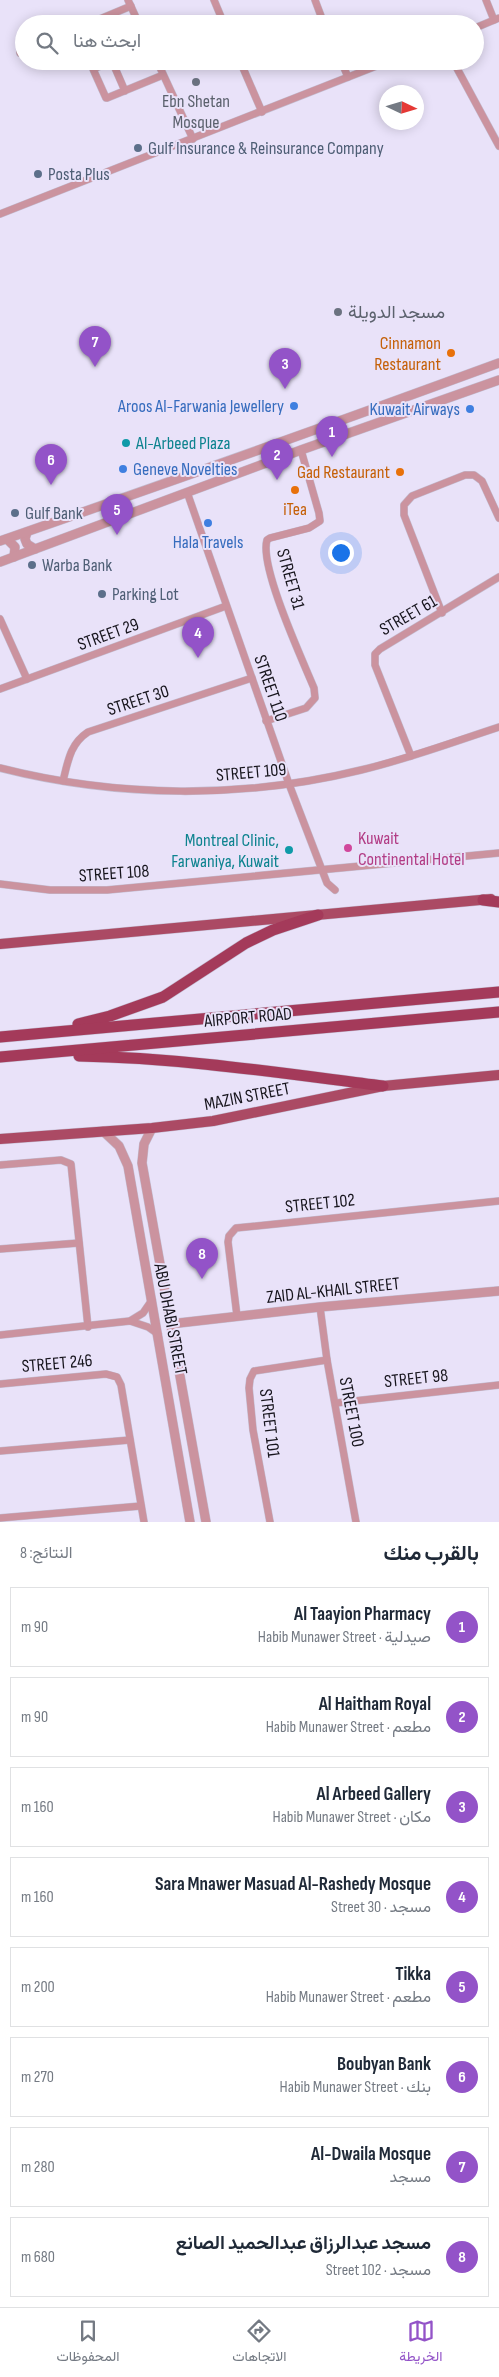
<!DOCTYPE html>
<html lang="ar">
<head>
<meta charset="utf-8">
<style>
	body { margin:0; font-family:"Sofia Sans Condensed",Vazirmatn,sans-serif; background:#f6f6f7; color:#1f2937; direction:rtl }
	.compass { position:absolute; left:379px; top:85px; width:45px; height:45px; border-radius:50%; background:#fff; box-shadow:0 2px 12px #0003; rotate:94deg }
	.you { position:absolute; left:340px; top:552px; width:18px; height:18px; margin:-12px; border:4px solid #fff; border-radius:50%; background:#1a73e8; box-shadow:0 0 0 8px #1a73e833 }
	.badge { display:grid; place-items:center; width:32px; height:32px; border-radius:50%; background:#9353c8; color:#fff; font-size:16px; font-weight:700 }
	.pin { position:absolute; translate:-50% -41px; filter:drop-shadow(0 1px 2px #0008) }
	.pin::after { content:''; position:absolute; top:26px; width:18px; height:15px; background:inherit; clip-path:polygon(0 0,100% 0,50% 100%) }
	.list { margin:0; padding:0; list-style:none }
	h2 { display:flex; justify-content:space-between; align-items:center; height:65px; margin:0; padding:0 20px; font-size:21px }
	h2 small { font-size:16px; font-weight:400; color:#747a83 }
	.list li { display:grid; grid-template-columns:32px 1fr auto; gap:15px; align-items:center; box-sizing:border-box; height:80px; margin:0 10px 10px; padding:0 10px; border:1px solid #e0e1e3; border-radius:0px }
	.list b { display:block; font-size:19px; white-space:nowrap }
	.list p { margin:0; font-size:16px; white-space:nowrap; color:#747a83 }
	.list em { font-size:16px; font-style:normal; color:#747a83 }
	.icon { flex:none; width:28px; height:28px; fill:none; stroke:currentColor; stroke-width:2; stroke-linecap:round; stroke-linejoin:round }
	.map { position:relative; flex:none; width:499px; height:1522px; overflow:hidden; direction:ltr }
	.search { position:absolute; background:#fff; box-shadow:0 2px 12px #0003; left:15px; right:15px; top:15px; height:55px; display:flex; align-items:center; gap:12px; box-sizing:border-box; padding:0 18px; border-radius:28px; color:#747a83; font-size:19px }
	.sheet { height:785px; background:#fff }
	nav { display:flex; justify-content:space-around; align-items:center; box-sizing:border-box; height:70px; border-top:1px solid #e0e1e3; background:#fff; font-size:14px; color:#747a83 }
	nav a { display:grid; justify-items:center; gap:2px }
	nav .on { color:#9353c8 }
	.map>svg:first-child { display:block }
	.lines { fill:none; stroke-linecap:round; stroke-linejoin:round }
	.minor-casing { stroke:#c3bdd1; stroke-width:8 }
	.tertiary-casing { stroke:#c3bdd1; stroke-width:10 }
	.primary-casing { stroke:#c3bdd1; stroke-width:11 }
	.trunk-casing { stroke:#c3bdd1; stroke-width:12 }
	.minor { stroke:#cb939f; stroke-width:7 }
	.tertiary { stroke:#cb939f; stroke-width:9 }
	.primary { stroke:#ab4a64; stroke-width:10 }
	.trunk { stroke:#a43a5a; stroke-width:11 }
	.worship-dot { fill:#6b7280; stroke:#e9e2f9; stroke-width:2 }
	.service-dot { fill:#5c6f8a; stroke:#e9e2f9; stroke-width:2 }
	.food-dot { fill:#e8710a; stroke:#e9e2f9; stroke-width:2 }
	.shop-dot { fill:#3f7fe0; stroke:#e9e2f9; stroke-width:2 }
	.culture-dot { fill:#0f9aa8; stroke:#e9e2f9; stroke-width:2 }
	.hotel-dot { fill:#d1479c; stroke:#e9e2f9; stroke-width:2 }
	.labels { text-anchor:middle; stroke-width:4; stroke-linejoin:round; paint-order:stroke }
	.worship-label { font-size:18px; fill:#5b616d; stroke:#e9e2f9 }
	.service-label { font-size:18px; fill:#4e5e75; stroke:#e9e2f9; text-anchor:start }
	.food-label { font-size:18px; fill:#c56008; stroke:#e9e2f9; text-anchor:end }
	.shop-label { font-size:18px; fill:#366cbe; stroke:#e9e2f9; text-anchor:end }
	.culture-label { font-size:18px; fill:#0d838f; stroke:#e9e2f9; text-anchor:start }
	.street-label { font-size:18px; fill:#16141c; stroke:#e9e2f9 }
	.hotel-label { font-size:18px; fill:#b23c85; stroke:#e9e2f9; text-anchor:start }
</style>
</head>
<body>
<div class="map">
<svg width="499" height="1522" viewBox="0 0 499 1522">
	<rect width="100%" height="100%" fill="#e9e2f9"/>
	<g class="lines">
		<defs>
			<g id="minor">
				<polyline points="128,0 139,24"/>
				<polyline points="214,0 224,24"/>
				<polyline points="315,0 324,24"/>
				<polyline points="486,0 494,20"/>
				<polyline points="88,24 131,6"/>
				<polyline points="475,28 499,18"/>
				<polyline points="20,53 24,52"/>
				<polyline points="157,61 193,139"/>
				<polyline points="240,61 262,112"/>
				<polyline points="341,61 348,77"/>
				<polyline points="453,61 499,146"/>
				<polyline points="125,91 112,61 93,69 106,98 107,98 163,75"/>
				<polyline points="0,214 389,61"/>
				<polyline points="187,492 289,784 327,883 335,890"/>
				<polyline points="442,613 404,515 404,505 412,496 465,475 474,475 482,481 499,518"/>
				<polyline points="0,619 27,679"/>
				<polyline points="0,689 226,606"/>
				<path d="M266,721L306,708L315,698L314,688C302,659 259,566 267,540L270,538L309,528L320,521L319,513L301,450"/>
				<polyline points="411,756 375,665 375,654 380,649 499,577"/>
				<path d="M0,768C118,798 243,799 361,770C408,759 453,742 499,727"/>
				<path d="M63,781C68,761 70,744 88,732L252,678"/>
				<polyline points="0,884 50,890 107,890 499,853"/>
				<polyline points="0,1165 61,1160 71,1164 88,1327"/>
				<polyline points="0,1249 79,1243"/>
				<polyline points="320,1307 327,1360 356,1522"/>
				<polyline points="237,1316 228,1242 229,1236 236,1228 499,1201"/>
				<polyline points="130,1321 148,1327 158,1334"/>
				<polyline points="0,1335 130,1321 143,1313 152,1300"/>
				<polyline points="0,1384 106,1374 117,1377 121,1385 144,1522"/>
				<polyline points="336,1403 499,1385"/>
				<polyline points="0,1451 130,1440"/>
				<polyline points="0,1518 141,1506"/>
				<polyline points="270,1522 253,1430 249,1388 250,1379 254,1371 327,1360"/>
			</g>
			<g id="tertiary">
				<polyline points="27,532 25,539 27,544 35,549"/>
				<polyline points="7,539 15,547 14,557"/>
				<path d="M0,541C167,483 333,424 499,363"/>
				<polyline points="0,562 301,450 499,380"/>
				<polyline points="152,1128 144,1144 142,1163 206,1522"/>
				<polyline points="103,1131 119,1146 128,1166 190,1522"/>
				<polyline points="170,1324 320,1307 499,1291"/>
			</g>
			<g id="primary">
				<polyline points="0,944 491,899"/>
				<polyline points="0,1139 152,1128 213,1121 383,1086 499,1075"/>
			</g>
			<g id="trunk">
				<polyline points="483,900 499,902"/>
				<polyline points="78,1024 110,1016 163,997 246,943 273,930 318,915"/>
				<polyline points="0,1037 499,992"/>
				<path d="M79,1056C183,1058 280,1073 383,1086"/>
				<polyline points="0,1057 499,1012"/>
			</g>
		</defs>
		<use href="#minor" class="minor-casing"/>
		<use href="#tertiary" class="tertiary-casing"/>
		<use href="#primary" class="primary-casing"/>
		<use href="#trunk" class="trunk-casing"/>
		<use href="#minor" class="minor"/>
		<use href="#tertiary" class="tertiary"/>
		<use href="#primary" class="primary"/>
		<use href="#trunk" class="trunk"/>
	</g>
	<g class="worship-dot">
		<circle cx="196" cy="82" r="5"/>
		<circle cx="338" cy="312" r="5"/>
	</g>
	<g class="service-dot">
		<circle cx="138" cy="148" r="5"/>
		<circle cx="38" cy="174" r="5"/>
		<circle cx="15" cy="513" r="5"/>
		<circle cx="32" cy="565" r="5"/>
		<circle cx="102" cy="594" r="5"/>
	</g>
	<g class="food-dot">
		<circle cx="451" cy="353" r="5"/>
		<circle cx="400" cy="472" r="5"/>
		<circle cx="295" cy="490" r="5"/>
	</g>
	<g class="shop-dot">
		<circle cx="294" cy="406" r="5"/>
		<circle cx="470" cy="409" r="5"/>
		<circle cx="123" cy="469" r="5"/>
		<circle cx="208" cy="523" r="5"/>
	</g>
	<g class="culture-dot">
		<circle cx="126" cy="443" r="5"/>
		<circle cx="289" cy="850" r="5"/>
	</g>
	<circle class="hotel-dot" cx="348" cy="848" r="5"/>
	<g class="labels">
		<g class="worship-label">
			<text x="196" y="107">Ebn Shetan<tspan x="196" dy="21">Mosque</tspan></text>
			<text x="348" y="318" text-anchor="start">مسجد الدويلة</text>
		</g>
		<g class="service-label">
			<text x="148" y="154">Gulf Insurance &amp; Reinsurance Company</text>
			<text x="48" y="180">Posta Plus</text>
			<text x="25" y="519">Gulf Bank</text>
			<text x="42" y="571">Warba Bank</text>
			<text x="112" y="600">Parking Lot</text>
		</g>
		<g class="food-label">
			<text x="441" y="349">Cinnamon<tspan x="441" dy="21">Restaurant</tspan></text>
			<text x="390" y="478">Gad Restaurant</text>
			<text x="295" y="515" text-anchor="middle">iTea</text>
		</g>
		<g class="shop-label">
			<text x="284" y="412">Aroos Al-Farwania Jewellery</text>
			<text x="460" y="415">Kuwait Airways</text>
			<text x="133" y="475" text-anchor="start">Geneve Novelties</text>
			<text x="208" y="548" text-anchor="middle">Hala Travels</text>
		</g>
		<g class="culture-label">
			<text x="136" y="449">Al-Arbeed Plaza</text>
			<text x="279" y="846" text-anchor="end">Montreal Clinic,<tspan x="279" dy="21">Farwaniya, Kuwait</tspan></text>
		</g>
		<g class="street-label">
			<text transform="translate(291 579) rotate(74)" y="6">STREET 31</text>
			<text transform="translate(408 615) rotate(-30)" y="6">STREET 61</text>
			<text transform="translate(108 634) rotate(-20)" y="6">STREET 29</text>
			<text transform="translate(271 688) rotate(71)" y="6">STREET 110</text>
			<text transform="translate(138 700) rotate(-18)" y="6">STREET 30</text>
			<text transform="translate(251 772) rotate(-5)" y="6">STREET 109</text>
			<text transform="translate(114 873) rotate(-4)" y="6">STREET 108</text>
			<text transform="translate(248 1017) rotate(-5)" y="6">AIRPORT ROAD</text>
			<text transform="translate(247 1096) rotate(-11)" y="6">MAZIN STREET</text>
			<text transform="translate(320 1203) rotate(-6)" y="6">STREET 102</text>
			<text transform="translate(333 1290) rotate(-6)" y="6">ZAID AL-KHAIL STREET</text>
			<text transform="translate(171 1319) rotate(79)" y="6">ABU DHABI STREET</text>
			<text transform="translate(57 1363) rotate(-5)" y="6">STREET 246</text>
			<text transform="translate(416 1378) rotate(-6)" y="6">STREET 98</text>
			<text transform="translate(352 1412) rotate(79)" y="6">STREET 100</text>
			<text transform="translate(270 1423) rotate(83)" y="6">STREET 101</text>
		</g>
		<g class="hotel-label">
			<text x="358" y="844">Kuwait<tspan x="358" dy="21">Continental Hotel</tspan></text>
		</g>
	</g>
</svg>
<svg class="compass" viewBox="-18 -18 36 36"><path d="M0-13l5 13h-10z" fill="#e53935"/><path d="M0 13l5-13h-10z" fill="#747a83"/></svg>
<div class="you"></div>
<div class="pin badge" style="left:332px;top:457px">1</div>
<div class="pin badge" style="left:277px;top:480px">2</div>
<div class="pin badge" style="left:285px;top:389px">3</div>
<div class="pin badge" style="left:198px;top:658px">4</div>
<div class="pin badge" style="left:117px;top:535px">5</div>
<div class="pin badge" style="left:51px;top:485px">6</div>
<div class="pin badge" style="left:95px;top:367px">7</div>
<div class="pin badge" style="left:202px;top:1279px">8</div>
<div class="search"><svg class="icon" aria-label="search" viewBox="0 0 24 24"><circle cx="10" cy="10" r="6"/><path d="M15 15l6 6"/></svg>ابحث هنا</div>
</div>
<section class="sheet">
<h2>بالقرب منك<small>النتائج: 8</small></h2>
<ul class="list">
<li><span class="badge">1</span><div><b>Al Taayion Pharmacy</b><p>صيدلية · Habib Munawer Street</p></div><em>90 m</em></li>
<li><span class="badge">2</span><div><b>Al Haitham Royal</b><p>مطعم · Habib Munawer Street</p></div><em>90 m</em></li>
<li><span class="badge">3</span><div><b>Al Arbeed Gallery</b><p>مكان · Habib Munawer Street</p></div><em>160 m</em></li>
<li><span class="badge">4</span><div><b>Sara Mnawer Masuad Al-Rashedy Mosque</b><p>مسجد · Street 30</p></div><em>160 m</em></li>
<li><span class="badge">5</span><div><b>Tikka</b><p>مطعم · Habib Munawer Street</p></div><em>200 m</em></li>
<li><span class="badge">6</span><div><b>Boubyan Bank</b><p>بنك · Habib Munawer Street</p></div><em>270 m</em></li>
<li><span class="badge">7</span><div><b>Al-Dwaila Mosque</b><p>مسجد</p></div><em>280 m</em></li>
<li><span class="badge">8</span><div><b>مسجد عبدالرزاق عبدالحميد الصانع</b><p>مسجد · Street 102</p></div><em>680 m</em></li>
</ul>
</section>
<nav>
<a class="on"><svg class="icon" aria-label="map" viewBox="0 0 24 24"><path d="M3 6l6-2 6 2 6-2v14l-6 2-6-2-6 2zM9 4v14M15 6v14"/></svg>الخريطة</a>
<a><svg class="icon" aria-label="directions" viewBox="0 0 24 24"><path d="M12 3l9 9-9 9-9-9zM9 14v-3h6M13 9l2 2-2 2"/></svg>الاتجاهات</a>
<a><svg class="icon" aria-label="saved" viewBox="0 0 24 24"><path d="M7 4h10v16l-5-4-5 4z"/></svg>المحفوظات</a>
</nav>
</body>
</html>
